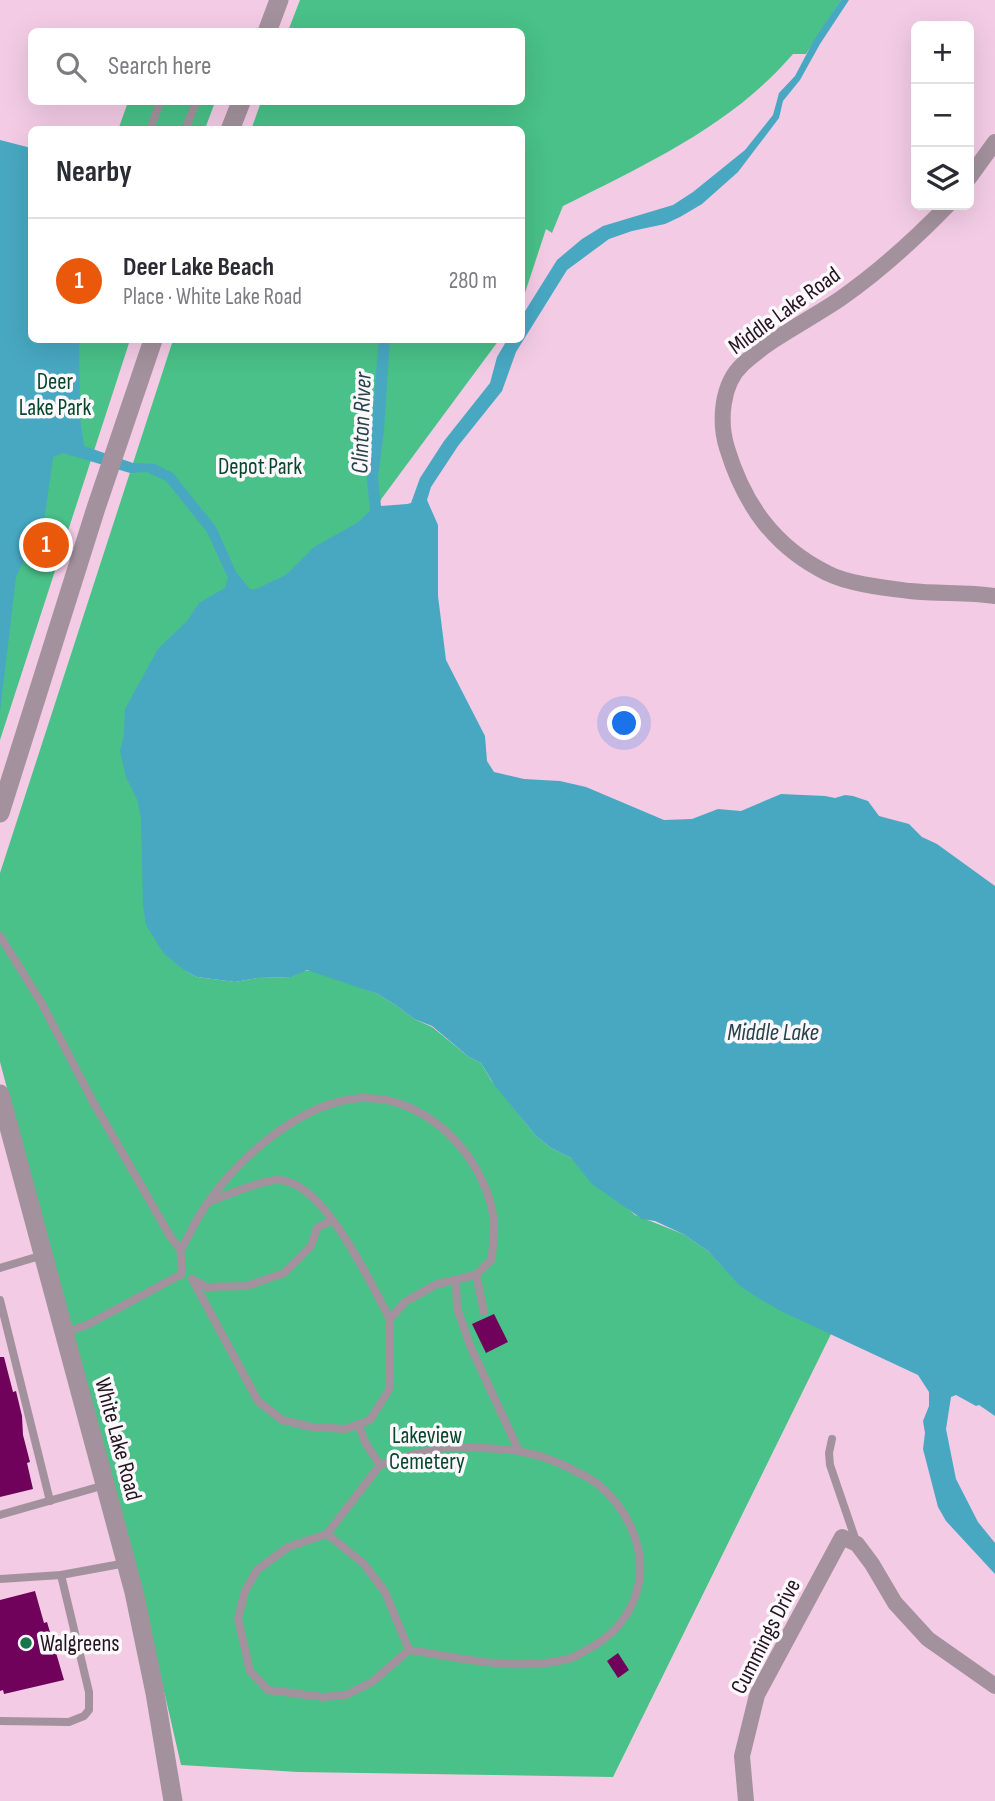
<!DOCTYPE html>
<html lang="en">
<head>
<meta charset="utf-8">
<style>
	body { margin:0; font-family:"Sofia Sans Condensed",sans-serif; background:#f7f7f7; color:#2b2b33 }
	.controls { position:absolute; right:21px; top:21px; display:grid; overflow:hidden; border-radius:10px; box-shadow:0 7px 28px #0002 }
	.controls button { width:63px; height:63px; display:grid; place-items:center; padding:0; border:0; border-bottom:2px solid #e1e1e2; background:#fff; color:#2b2b33; font:35px sans-serif }
	.you { position:absolute; left:625px; top:724px; width:24px; height:24px; margin:-18px; border:5px solid #fff; border-radius:50%; background:#1a73e8; box-shadow:0 0 0 10px #1a73e833 }
	.badge { display:grid; place-items:center; width:46px; height:46px; border-radius:50%; background:#ea580c; color:#fff; font-size:23px; font-weight:700 }
	.pin { position:absolute; translate:-50% -50%; border:4px solid #fff; box-shadow:0 2px 7px #0006 }
	.list { margin:0; padding:0; list-style:none }
	h2 { display:flex; justify-content:space-between; align-items:center; height:91px; margin:0; padding:0 28px; font-size:30px }
	h2 small { font-size:23px; font-weight:400; color:#7c7c81 }
	.list li { display:grid; grid-template-columns:46px 1fr auto; gap:21px; align-items:center; box-sizing:border-box; height:126px; padding:0 28px; border-top:2px solid #e1e1e2 }
	.list b { display:block; font-size:26px; white-space:nowrap }
	.list p { margin:0; font-size:23px; white-space:nowrap; color:#7c7c81 }
	.list em { font-size:23px; font-style:normal; color:#7c7c81 }
	.icon { flex:none; width:38px; height:38px; fill:none; stroke:currentColor; stroke-width:2; stroke-linecap:round; stroke-linejoin:round }
	.map { position:relative; flex:none; width:995px; height:1801px; overflow:hidden }
	.search { position:absolute; background:#fff; box-shadow:0 7px 28px #0002; left:28px; top:28px; width:497px; height:77px; display:flex; align-items:center; gap:18px; box-sizing:border-box; padding:0 24px; border-radius:10px; color:#7c7c81; font-size:26px }
	.panel { position:absolute; background:#fff; box-shadow:0 7px 28px #0002; left:28px; top:126px; width:497px; height:217px; border-radius:10px }
	.map>svg:first-child { display:block }
	.green { fill:#49c188 }
	.water { fill:#48a8c2 }
	.building { fill:#71025c }
	.lines { fill:none; stroke-linecap:round; stroke-linejoin:round }
	.service { stroke:#a3929d; stroke-width:8 }
	.minor { stroke:#a3929d; stroke-width:16 }
	.tertiary { stroke:#a3929d; stroke-width:19 }
	.poi-dot { fill:#15764c; stroke:#fcf8fb; stroke-width:2.5 }
	.labels { text-anchor:middle; stroke-width:7; stroke-linejoin:round; paint-order:stroke }
	.street-label { font-size:23px; fill:#23151e; stroke:#fcf8fb }
	.park-label { font-size:23px; fill:#07472c; stroke:#fcf8fb }
	.poi-label { font-size:23px; fill:#23151e; stroke:#fcf8fb; text-anchor:start }
	.water-label { font-size:24px; font-style:italic; fill:#26434c; stroke:#fcf8fb }
</style>
</head>
<body>
<div class="map">
<svg width="995" height="1801" viewBox="0 0 995 1801">
	<rect width="100%" height="100%" fill="#f3cbe5"/>
	<g class="green">
		<path d="M300,0H841L806,54H793C731,126 646,164 563,206L552,233L546,229L522,302V130H251L261,102H522V32L288,31Z"/>
		<polygon points="128,102 215,102 205,129 118,130"/>
		<polygon points="0,152 32,340 130,340 0,740"/>
		<polygon points="173,340 499,340 382,498 143,906 187,972 197,977 235,982 257,978 292,977 303,971 314,970 378,994 397,1006 414,1019 432,1027 469,1057 481,1063 491,1080 536,1136 551,1148 571,1158 635,1215 683,1234 708,1251 740,1285 831,1334 613,1777 298,1772 181,1765 140,1586 0,1062 0,873"/>
	</g>
	<polygon class="water" points="841,0 849,0 820,44 800,80 783,101 779,118 738,172 702,204 680,217 665,224 632,231 609,239 567,270 516,352 502,391 458,446 431,487 427,500 438,525 438,596 446,660 485,736 487,761 494,772 524,779 560,781 586,787 664,820 692,819 718,809 741,811 781,794 825,796 835,798 845,795 853,796 868,801 879,816 909,824 922,837 937,844 995,886 995,1416 979,1405 976,1406 956,1395 951,1397 946,1429 956,1479 978,1522 995,1543 995,1574 946,1521 938,1507 923,1449 925,1433 923,1421 929,1406 929,1392 918,1375 783,1312 758,1298 740,1286 708,1251 683,1234 655,1221 642,1219 592,1184 571,1158 551,1148 536,1136 495,1086 481,1063 469,1057 432,1026 414,1019 397,1006 378,994 307,970 292,977 257,978 235,982 197,977 187,972 164,954 146,925 143,906 141,819 137,799 126,777 120,751 124,735 125,709 158,649 187,621 199,603 225,588 228,578 207,532 166,481 147,472 130,473 63,453 53,457 45,515 16,577 0,712 0,140 31,148 32,340 79,340 80,418 84,446 133,463 155,464 173,473 216,527 236,572 250,589 256,589 286,575 314,547 357,523 370,511 367,478 379,340 390,340 384,430 378,478 381,506 407,504 411,503 420,478 444,441 490,383 497,357 507,340 522,340 522,316 557,260 582,239 603,226 673,205 693,192 745,150 773,115 779,93 795,76 814,40"/>
	<g class="building">
		<polygon points="494,1314 508,1342 486,1353 472,1324"/>
		<polygon points="0,1357 4,1357 13,1392 16,1391 22,1416 23,1435 30,1462 27,1463 33,1489 0,1497"/>
		<polygon points="35,1591 44,1623 47,1622 64,1680 4,1694 3,1690 0,1691 0,1600"/>
		<polygon points="618,1653 629,1670 618,1678 607,1661"/>
	</g>
	<g class="lines">
		<g class="service">
			<polyline points="150,130 160,102"/>
			<polyline points="185,130 196,102"/>
			<polyline points="0,936 41,1002 92,1100 170,1236 181,1251"/>
			<path d="M211,1201C227,1195 262,1180 278,1180C324,1180 370,1283 390,1319"/>
			<polyline points="0,1268 43,1255"/>
			<path d="M182,1274C182,1267 180,1259 181,1252C182,1245 189,1236 192,1229C219,1174 290,1108 352,1099C422,1089 487,1156 494,1222C495,1234 492,1247 492,1259L476,1275L437,1284L405,1302L390,1319V1388L370,1420L346,1429L312,1427L282,1420L258,1401L192,1279"/>
			<polyline points="476,1275 484,1312"/>
			<polyline points="194,1280 206,1287 247,1286 284,1273 311,1246 317,1228 332,1220"/>
			<polyline points="456,1281 457,1308 471,1348 518,1449"/>
			<polyline points="0,1300 50,1501"/>
			<polyline points="66,1332 87,1325 182,1274"/>
			<polyline points="358,1424 366,1444 380,1465"/>
			<polyline points="832,1439 829,1453 830,1465 856,1541"/>
			<path d="M448,1447C497,1448 533,1447 577,1472C585,1476 594,1480 600,1486C653,1532 656,1610 592,1647C584,1651 576,1657 568,1659C517,1672 460,1658 409,1650L372,1682L346,1695L324,1697L268,1690L250,1671L238,1619L245,1591L257,1570L288,1547L327,1534L380,1465L411,1455Z"/>
			<polyline points="0,1515 105,1485"/>
			<polyline points="327,1534 364,1564 385,1592 409,1650"/>
			<polyline points="0,1579 61,1575 126,1563"/>
			<polyline points="0,1721 69,1722 84,1716 89,1710 89,1692 61,1575"/>
		</g>
		<g class="minor">
			<polyline points="969,178 995,142"/>
			<path d="M948,205C915,239 880,271 840,299C809,320 771,338 743,364C721,384 719,422 727,448C744,504 774,547 827,573C848,584 886,588 910,591C938,594 967,592 995,596"/>
			<polyline points="746,1801 742,1756 757,1695 842,1537 857,1544 872,1564 895,1603 928,1639 995,1686"/>
		</g>
		<g class="tertiary">
			<polyline points="267,32 279,0"/>
			<polyline points="230,130 241,102"/>
			<polyline points="0,813 96,508 153,340"/>
			<polyline points="0,1094 134,1592 155,1693 173,1801"/>
		</g>
	</g>
	<circle class="poi-dot" cx="26" cy="1643" r="7"/>
	<g class="labels">
		<g class="street-label">
			<text transform="translate(784 310) rotate(-36)" y="8">Middle Lake Road</text>
			<text transform="translate(119 1439) rotate(75)" y="8">White Lake Road</text>
			<text transform="translate(765 1636) rotate(-63)" y="8">Cummings Drive</text>
		</g>
		<g class="park-label">
			<text x="55" y="389">Deer<tspan x="55" dy="26">Lake Park</tspan></text>
			<text x="260" y="474">Depot Park</text>
			<text x="427" y="1443">Lakeview<tspan x="427" dy="26">Cemetery</tspan></text>
		</g>
		<g class="poi-label">
			<text x="40" y="1651">Walgreens</text>
		</g>
		<g class="water-label">
			<text transform="translate(361 423) rotate(-88)" y="8">Clinton River</text>
			<text x="773" y="1040">Middle Lake</text>
		</g>
	</g>
</svg>
<div class="controls">
<button>+</button>
<button>−</button>
<button><svg class="icon" aria-label="layers" viewBox="0 0 24 24"><path d="M12 4l9 5-9 5-9-5zM3 14l9 5 9-5"/></svg></button>
</div>
<div class="you"></div>
<div class="pin badge" style="left:46px;top:545px">1</div>
<div class="search"><svg class="icon" aria-label="search" viewBox="0 0 24 24"><circle cx="10" cy="10" r="6"/><path d="M15 15l6 6"/></svg>Search here</div>
<section class="panel">
<h2>Nearby<small></small></h2>
<ul class="list">
<li><span class="badge">1</span><div><b>Deer Lake Beach</b><p>Place · White Lake Road</p></div><em>280 m</em></li>
</ul>
</section>
</div>
</body>
</html>
